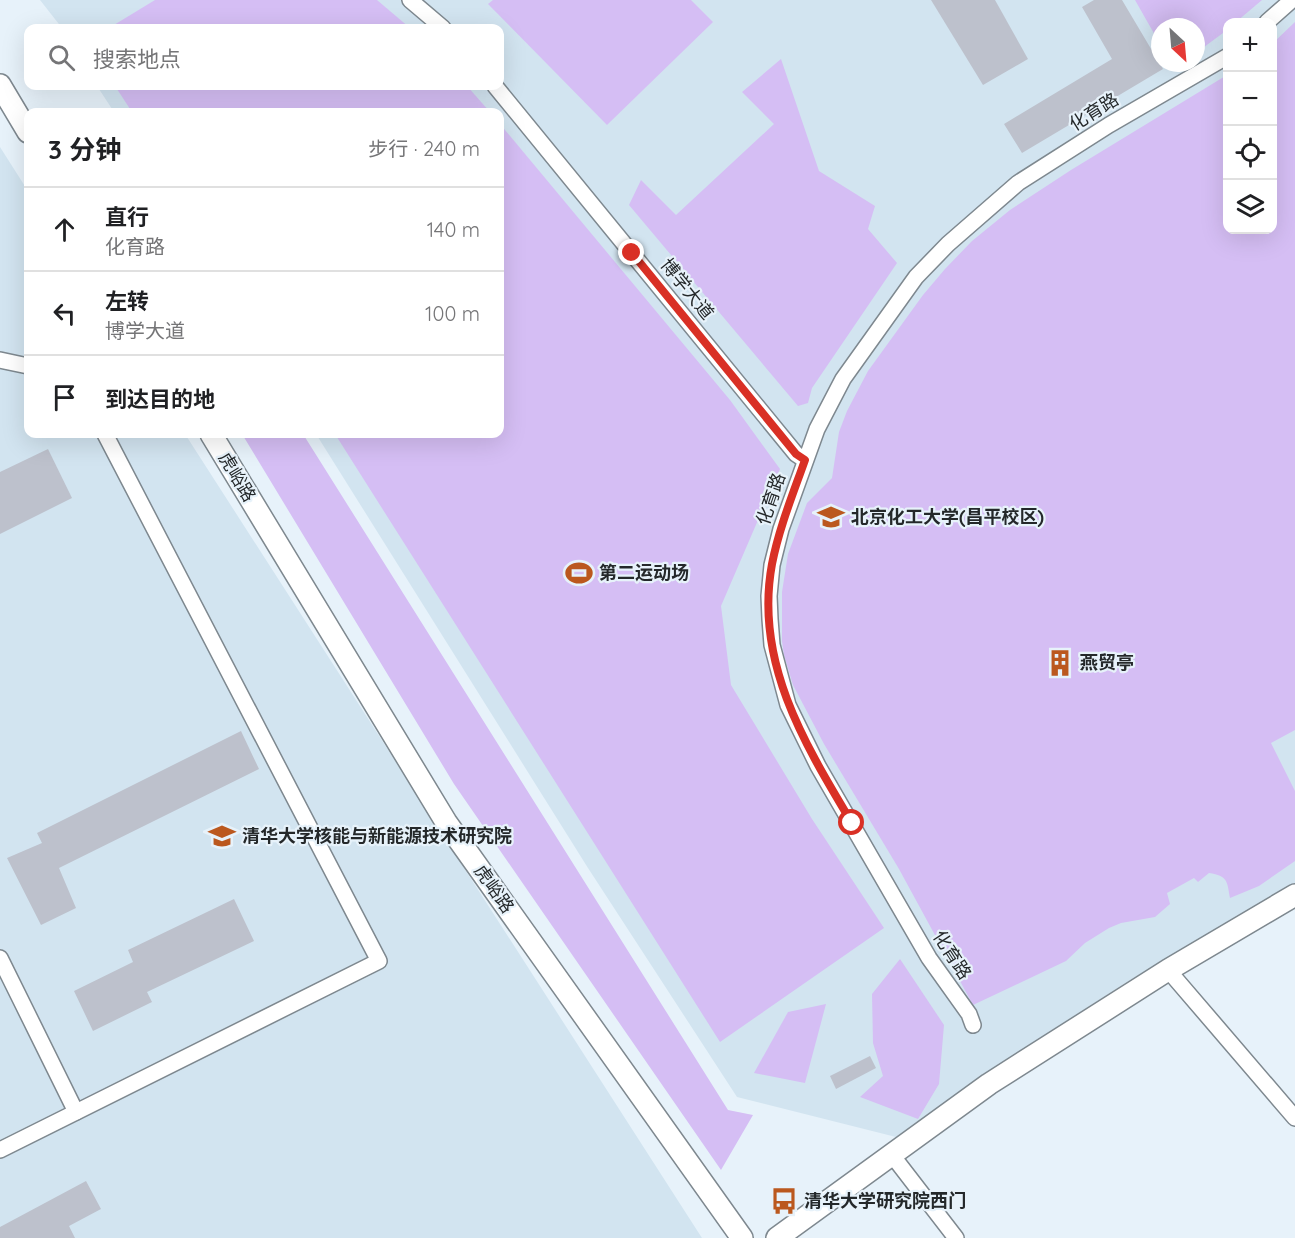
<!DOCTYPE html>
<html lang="zh">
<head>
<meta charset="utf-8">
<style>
	body { margin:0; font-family:Quicksand,"Noto Sans SC",sans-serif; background:#f2f2f2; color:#202124 }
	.controls { position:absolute; right:18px; top:18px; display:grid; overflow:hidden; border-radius:12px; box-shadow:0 6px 24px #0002 }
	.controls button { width:54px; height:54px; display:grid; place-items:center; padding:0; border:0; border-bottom:2px solid #e0e0e0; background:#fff; color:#202124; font:30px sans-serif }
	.compass { position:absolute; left:1151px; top:18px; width:54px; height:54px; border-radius:50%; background:#fff; box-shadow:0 6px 24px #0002; rotate:154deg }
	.stop { position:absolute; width:18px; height:18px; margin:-14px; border:4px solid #d93025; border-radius:50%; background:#fff }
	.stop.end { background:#d93025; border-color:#fff; box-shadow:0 2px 6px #0008 }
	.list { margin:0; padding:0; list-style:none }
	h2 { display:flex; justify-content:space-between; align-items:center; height:78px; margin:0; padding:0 24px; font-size:26px }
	h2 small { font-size:20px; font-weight:400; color:#757577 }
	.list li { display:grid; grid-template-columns:39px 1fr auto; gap:18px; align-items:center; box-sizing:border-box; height:84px; padding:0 24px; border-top:2px solid #e0e0e0 }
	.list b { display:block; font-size:22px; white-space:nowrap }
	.list p { margin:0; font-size:20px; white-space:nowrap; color:#757577 }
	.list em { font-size:20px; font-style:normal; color:#757577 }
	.icon { flex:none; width:33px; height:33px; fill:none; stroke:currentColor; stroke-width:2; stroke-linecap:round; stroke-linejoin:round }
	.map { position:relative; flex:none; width:1295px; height:1238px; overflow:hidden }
	.search { position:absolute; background:#fff; box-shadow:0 6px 24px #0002; left:24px; top:24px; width:480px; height:66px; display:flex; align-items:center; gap:15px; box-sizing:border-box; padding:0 21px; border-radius:12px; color:#757577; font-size:22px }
	.panel { position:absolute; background:#fff; box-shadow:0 6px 24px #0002; left:24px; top:108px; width:480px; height:330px; border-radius:12px }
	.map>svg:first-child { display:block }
	.built { fill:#d2e4f0; fill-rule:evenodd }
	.green { fill:#d5bef4 }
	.building { fill:#bdc1cc }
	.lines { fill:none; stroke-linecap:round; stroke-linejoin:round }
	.street-casing { stroke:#7e888f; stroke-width:18 }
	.secondary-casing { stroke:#7e888f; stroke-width:24 }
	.street { stroke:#fff; stroke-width:15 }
	.secondary { stroke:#fff; stroke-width:21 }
	.route { stroke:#d93025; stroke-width:8 }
	.labels { text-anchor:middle; stroke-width:4.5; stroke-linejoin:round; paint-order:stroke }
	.street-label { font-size:18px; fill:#24282a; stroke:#e7f2fa }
	.poi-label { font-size:18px; font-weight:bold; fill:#24282a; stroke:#e7f2fa; text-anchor:start }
</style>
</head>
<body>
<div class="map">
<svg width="1295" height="1238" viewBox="0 0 1295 1238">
	<rect width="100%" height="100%" fill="#e7f2fa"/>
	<g class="built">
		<path d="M40,0H1295V884L1130,980L1000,1064L896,1137L737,1097L588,868L316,434H500V112H114L97,86H500V28H62ZM1228,22H1272V230H1228ZM1160,27H1196V63H1160Z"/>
		<polygon points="0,147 28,191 28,434 185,434 702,1238 0,1238"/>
	</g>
	<g class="green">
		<polygon points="155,0 377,0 410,28 109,28"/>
		<polygon points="493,0 691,0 713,22 607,125 488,4"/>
		<polygon points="1135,0 1262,0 1236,22 1228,22 1227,30 1196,53 1196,27 1160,27 1160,44"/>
		<path d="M1295,22V730L1271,743L1295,791V861L1259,886L1230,898C1227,881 1228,876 1209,873L1198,882L1194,878L1167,893L1170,904L1155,917L1121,923L1109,928L1085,943L1066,961L973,1005L899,869L824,744L793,685L784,655L782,641V592L788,554L807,503L832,478L839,432L847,411L868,371L923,295L945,269L972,241L1010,210L1071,170L1227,75L1228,230H1272L1273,43Z"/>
		<polygon points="781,59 819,171 875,206 868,229 897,263 812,388 808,403 798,406 629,205 641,180 676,215 774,124 742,92"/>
		<polygon points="115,86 467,86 490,112 132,112"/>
		<polygon points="500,124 730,400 780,469 721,606 731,685 812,819 884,928 720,1042 335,434 500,434"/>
		<polygon points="242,434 303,434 728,1110 753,1115 721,1170 454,784"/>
		<polygon points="900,959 944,1025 939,1084 918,1119 860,1097 883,1076 873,1043 872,994"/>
		<polygon points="826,1004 805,1083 754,1073 788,1012"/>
	</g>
	<g class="building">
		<polygon points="931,0 995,0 1028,59 983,85"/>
		<polygon points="1094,0 1122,0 1163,69 1022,153 1004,124 1112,59 1082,7"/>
		<polygon points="48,449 72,498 0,534 0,472"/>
		<polygon points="1055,653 1066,657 1068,662 1066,668 1060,671 1054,668 1052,663"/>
		<polygon points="241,731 259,769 59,868 76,908 41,925 7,858 42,843 37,833"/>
		<polygon points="234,899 254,941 147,992 152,1002 93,1031 74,991 133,962 128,950"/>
		<polygon points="870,1056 876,1068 836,1089 830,1076"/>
		<polygon points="86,1181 101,1209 69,1226 75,1238 0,1238 0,1227"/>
	</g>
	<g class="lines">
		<defs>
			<g id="street">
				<polyline points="410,0 443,28"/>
				<polyline points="1267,22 1292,0"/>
				<polyline points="495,86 796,454 805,460"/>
				<polyline points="0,360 28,366"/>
				<polyline points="0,958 76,1112"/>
				<polyline points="1168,970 1295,1118"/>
				<polyline points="973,1025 969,1014 929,958 818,766 788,705 772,645 770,619 769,596 772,565 781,529 817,429 843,379 916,277 948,244 1018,183 1109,125 1228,56"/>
				<polyline points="0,1150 379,961 105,434"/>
				<polyline points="892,1155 956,1238"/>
			</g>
			<g id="secondary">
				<polyline points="0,85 28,132"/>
				<polyline points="211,434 446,822 742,1238"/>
				<polyline points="777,1238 989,1084 1168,970 1295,895"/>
			</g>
		</defs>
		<use href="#street" class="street-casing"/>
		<use href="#secondary" class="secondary-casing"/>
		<use href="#street" class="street"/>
		<use href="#secondary" class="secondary"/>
	</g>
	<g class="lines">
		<path class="route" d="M632,253L796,454L805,460C793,494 779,528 772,564C754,661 804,743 852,823"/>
	</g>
	<defs>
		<symbol id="university-bare" viewBox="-9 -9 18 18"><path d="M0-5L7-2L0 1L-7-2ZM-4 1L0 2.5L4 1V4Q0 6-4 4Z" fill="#bb581e" stroke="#e7f2fa" stroke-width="2.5" paint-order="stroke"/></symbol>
		<symbol id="stadium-bare" viewBox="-9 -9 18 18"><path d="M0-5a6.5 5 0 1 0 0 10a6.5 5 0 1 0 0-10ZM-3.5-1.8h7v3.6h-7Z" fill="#bb581e" stroke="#e7f2fa" stroke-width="2.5" paint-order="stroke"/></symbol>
		<symbol id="building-bare" viewBox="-9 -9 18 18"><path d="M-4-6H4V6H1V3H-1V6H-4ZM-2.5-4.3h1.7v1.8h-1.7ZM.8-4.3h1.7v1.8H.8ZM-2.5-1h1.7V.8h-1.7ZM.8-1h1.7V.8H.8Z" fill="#bb581e" stroke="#e7f2fa" stroke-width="2.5" paint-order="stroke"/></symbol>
		<symbol id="bus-bare" viewBox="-9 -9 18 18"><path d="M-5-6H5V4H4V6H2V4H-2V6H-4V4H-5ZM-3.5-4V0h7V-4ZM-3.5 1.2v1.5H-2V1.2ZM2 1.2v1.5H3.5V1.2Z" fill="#bb581e" stroke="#e7f2fa" stroke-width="2.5" paint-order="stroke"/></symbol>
	</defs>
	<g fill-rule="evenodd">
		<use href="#university-bare" x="812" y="498" width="38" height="38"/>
		<use href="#stadium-bare" x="560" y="554" width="38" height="38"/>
		<use href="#building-bare" x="1041" y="644" width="38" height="38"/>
		<use href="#university-bare" x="203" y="817" width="38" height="38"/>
		<use href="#bus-bare" x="765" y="1182" width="38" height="38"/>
	</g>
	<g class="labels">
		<g class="street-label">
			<text transform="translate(1094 112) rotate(-32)" y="6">化育路</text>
			<text transform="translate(687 289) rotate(51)" y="6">博学大道</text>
			<text transform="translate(237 477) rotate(59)" y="6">虎峪路</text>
			<text transform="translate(771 499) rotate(-71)" y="6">化育路</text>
			<text transform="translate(494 889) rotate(55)" y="6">虎峪路</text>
			<text transform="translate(952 955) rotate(57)" y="6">化育路</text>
		</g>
		<g class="poi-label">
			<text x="851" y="523">北京化工大学(昌平校区)</text>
			<text x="599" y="579">第二运动场</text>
			<text x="1080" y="669">燕贸亭</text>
			<text x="242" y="842">清华大学核能与新能源技术研究院</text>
			<text x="804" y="1207">清华大学研究院西门</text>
		</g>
	</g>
</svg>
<div class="controls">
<button>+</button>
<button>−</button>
<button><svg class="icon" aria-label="locate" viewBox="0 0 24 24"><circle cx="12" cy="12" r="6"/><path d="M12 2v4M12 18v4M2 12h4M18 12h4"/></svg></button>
<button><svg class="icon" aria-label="layers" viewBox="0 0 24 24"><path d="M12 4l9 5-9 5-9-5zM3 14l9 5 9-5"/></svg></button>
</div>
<svg class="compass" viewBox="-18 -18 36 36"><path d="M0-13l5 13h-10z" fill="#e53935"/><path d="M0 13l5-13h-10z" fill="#757577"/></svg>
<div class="stop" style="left:852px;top:823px"></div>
<div class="stop end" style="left:632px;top:253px"></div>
<div class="search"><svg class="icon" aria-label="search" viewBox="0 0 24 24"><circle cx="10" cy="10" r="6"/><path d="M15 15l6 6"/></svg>搜索地点</div>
<section class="panel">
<h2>3 分钟<small>步行 · 240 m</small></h2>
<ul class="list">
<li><svg class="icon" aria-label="ahead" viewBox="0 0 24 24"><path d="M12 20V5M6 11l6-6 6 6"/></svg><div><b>直行</b><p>化育路</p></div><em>140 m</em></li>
<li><svg class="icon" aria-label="left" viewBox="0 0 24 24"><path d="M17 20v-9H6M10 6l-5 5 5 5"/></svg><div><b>左转</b><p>博学大道</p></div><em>100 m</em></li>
<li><svg class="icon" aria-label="arrive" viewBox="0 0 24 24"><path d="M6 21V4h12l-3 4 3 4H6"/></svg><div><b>到达目的地</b></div></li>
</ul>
</section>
</div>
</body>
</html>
